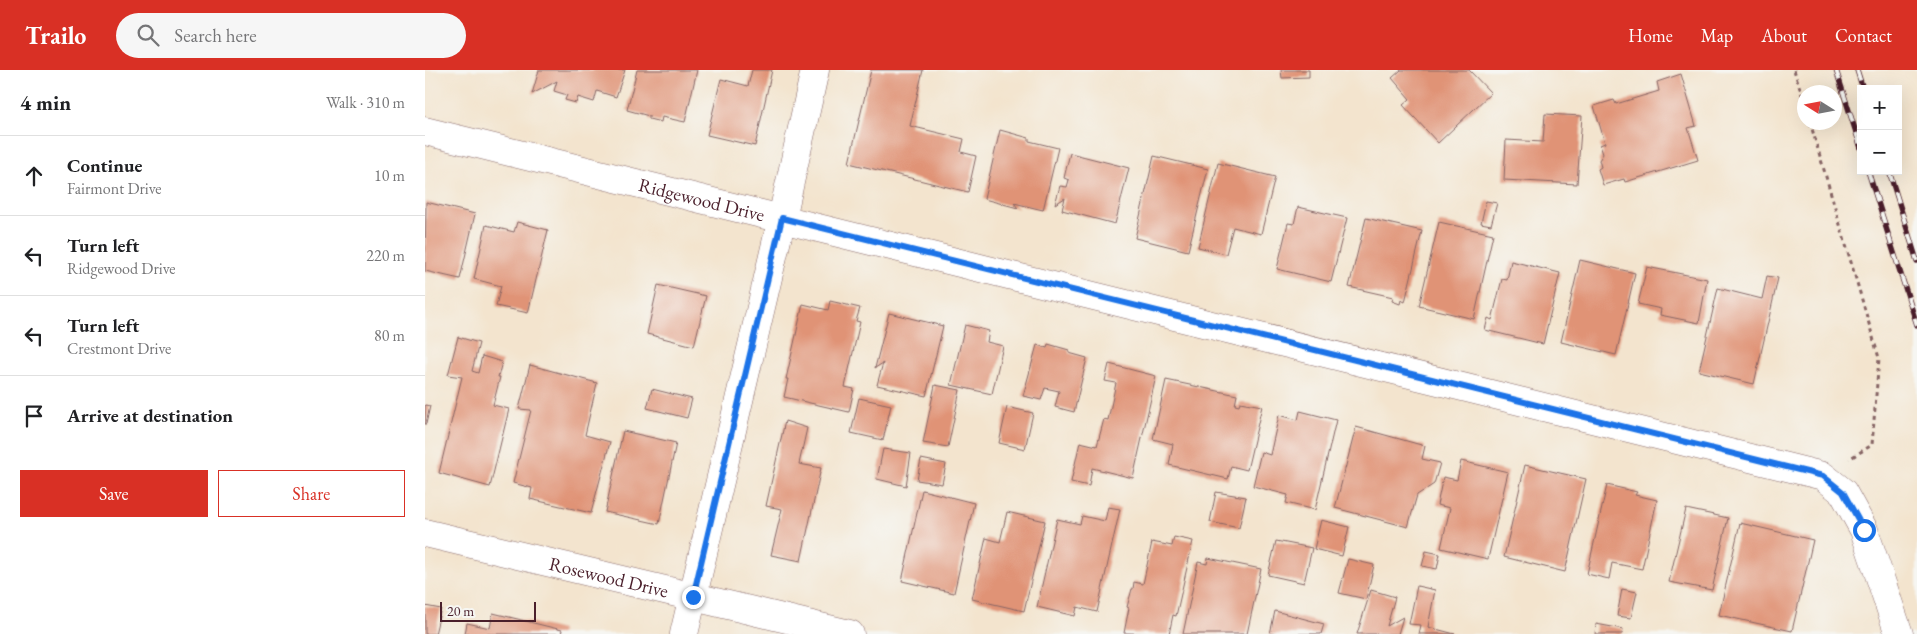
<!DOCTYPE html>
<html lang="en">
<head>
<meta charset="utf-8">
<style>
	body { margin:0; font-family:"EB Garamond",serif; background:#f6f6f6; color:#202124 }
	.controls { position:absolute; right:15px; top:15px; display:grid; overflow:hidden; border-radius:0px; box-shadow:0 5px 20px #0002 }
	.controls button { width:45px; height:45px; display:grid; place-items:center; padding:0; border:0; border-bottom:1px solid #e0e0e0; background:#fff; color:#202124; font:25px sans-serif }
	.compass { position:absolute; left:1372px; top:15px; width:45px; height:45px; border-radius:50%; background:#fff; box-shadow:0 5px 20px #0002; rotate:281deg }
	.scale { position:absolute; left:15px; bottom:12px; width:96px; box-sizing:border-box; padding-left:5px; border:2px solid #4a1f2b; border-top:0; font-size:14px; line-height:18px; white-space:nowrap; color:#4a1f2b; -webkit-text-stroke:4px #f6f6f2; paint-order:stroke }
	.stop { position:absolute; width:15px; height:15px; margin:-11px; border:4px solid #1a73e8; border-radius:50%; background:#fff }
	.stop.end { background:#1a73e8; border-color:#fff; box-shadow:0 1px 5px #0008 }
	.list { margin:0; padding:0; list-style:none }
	h2 { display:flex; justify-content:space-between; align-items:center; height:65px; margin:0; padding:0 20px; font-size:21px }
	h2 small { font-size:16px; font-weight:400; color:#757577 }
	.list li { display:grid; grid-template-columns:32px 1fr auto; gap:15px; align-items:center; box-sizing:border-box; height:80px; padding:0 20px; border-top:1px solid #e0e0e0 }
	.list b { display:block; font-size:19px; white-space:nowrap }
	.list p { margin:0; font-size:16px; white-space:nowrap; color:#757577 }
	.list em { font-size:16px; font-style:normal; color:#757577 }
	.actions { display:flex; gap:10px; padding:15px 20px }
	.actions a { flex:1; padding:11px 0; border:1px solid #d93025; border-radius:0px; text-align:center; font-size:18px; color:#d93025 }
	.actions .main { background:#d93025; color:#fff }
	.icon { flex:none; width:28px; height:28px; fill:none; stroke:currentColor; stroke-width:2; stroke-linecap:round; stroke-linejoin:round }
	.map { position:relative; flex:none; width:1492px; height:564px; overflow:hidden }
	header { display:flex; align-items:center; gap:30px; box-sizing:border-box; height:70px; padding:0 25px; background:#d93025; color:#fff }
	header strong { font-size:24px }
	nav { display:flex; gap:28px; margin-inline-start:auto; font-size:18px }
	.search { width:350px; height:45px; background:#f6f6f6; display:flex; align-items:center; gap:12px; box-sizing:border-box; padding:0 18px; border-radius:28px; color:#757577; font-size:19px }
	main { display:flex }
	aside { flex:1; background:#fff }
	.map>svg:first-child { display:block }
	.building { fill:#e09376 }
	.lines { fill:none; stroke-linecap:round; stroke-linejoin:round }
	.minor-casing { stroke:#856464; stroke-width:29 }
	.path { stroke:#856464; stroke-width:3; stroke-dasharray:4 4; stroke-linecap:butt }
	.minor { stroke:#fff; stroke-width:28 }
	.rail-casing { stroke:#4a1f2b; stroke-width:5.5 }
	.rail { stroke:#f6f6f2; stroke-width:4; stroke-dasharray:11; stroke-linecap:butt }
	.route { stroke:#1a73e8; stroke-width:6 }
	.labels { text-anchor:middle; stroke-width:4.5; stroke-linejoin:round; paint-order:stroke }
	.street-label { font-size:19px; fill:#4a1f2b; stroke:#f6f6f2 }
</style>
</head>
<body>
<header>
<strong>Trailo</strong>
<div class="search"><svg class="icon" aria-label="search" viewBox="0 0 24 24"><circle cx="10" cy="10" r="6"/><path d="M15 15l6 6"/></svg>Search here</div>
<nav><a>Home</a><a>Map</a><a>About</a><a>Contact</a></nav>
</header>
<main>
<aside>
<h2>4 min<small>Walk · 310 m</small></h2>
<ul class="list">
<li><svg class="icon" aria-label="ahead" viewBox="0 0 24 24"><path d="M12 20V5M6 11l6-6 6 6"/></svg><div><b>Continue</b><p>Fairmont Drive</p></div><em>10 m</em></li>
<li><svg class="icon" aria-label="left" viewBox="0 0 24 24"><path d="M17 20v-9H6M10 6l-5 5 5 5"/></svg><div><b>Turn left</b><p>Ridgewood Drive</p></div><em>220 m</em></li>
<li><svg class="icon" aria-label="left" viewBox="0 0 24 24"><path d="M17 20v-9H6M10 6l-5 5 5 5"/></svg><div><b>Turn left</b><p>Crestmont Drive</p></div><em>80 m</em></li>
<li><svg class="icon" aria-label="arrive" viewBox="0 0 24 24"><path d="M6 21V4h12l-3 4 3 4H6"/></svg><div><b>Arrive at destination</b></div></li>
</ul>
<div class="actions"><a class="main">Save</a><a>Share</a></div>
</aside>
<div class="map">
<svg width="1492" height="564" viewBox="0 0 1492 564">
	<rect width="100%" height="100%" fill="#f6f6f2"/>
	<filter id="ink" filterUnits="userSpaceOnUse"><feTurbulence type="fractalNoise" baseFrequency=".02" numOctaves="2"/><feDisplacementMap in="SourceGraphic" scale="10" xChannelSelector="R" yChannelSelector="G"/><feConvolveMatrix kernelMatrix="1 2 1 2 8 2 1 2 1" color-interpolation-filters="sRGB"/></filter>
	<filter id="wash" filterUnits="userSpaceOnUse"><feTurbulence type="fractalNoise" baseFrequency=".0096" numOctaves="4" result="noise"/><feDisplacementMap in="SourceGraphic" scale="20" xChannelSelector="R" yChannelSelector="G"/><feGaussianBlur stdDeviation="1.12" result="paint"/><feColorMatrix in="noise" values="0 0 0 0 0 0 0 0 0 0 0 0 0 0 0 0 0 1.4 0 .05"/><feComposite in="paint" operator="in"/></filter>
	<g filter="url(#wash)">
		<rect width="100%" height="100%" fill="#f3e4ce"/>
		<g id="blocks">
			<g class="building">
				<polygon points="114,0 200,0 191,27 172,21 169,32 153,27 151,33 140,30 142,25 129,21 132,11 107,24"/>
				<polygon points="212,0 272,0 260,52 237,47 236,52 224,49 224,46 202,40"/>
				<polygon points="327,0 347,0 330,76 282,65 296,9 323,16"/>
				<polygon points="446,0 498,0 485,56 539,69 536,82 551,86 543,122 424,93"/>
				<polygon points="856,0 884,0 884,7 857,8"/>
				<polygon points="976,0 1044,0 1066,23 1013,73 978,35 985,29 967,8"/>
				<polygon points="1256,4 1271,56 1263,58 1273,90 1200,112 1199,109 1178,115 1173,99 1176,97 1174,90 1178,84 1175,75 1180,73 1169,36 1189,30 1191,34 1234,21 1232,12"/>
				<polygon points="1120,44 1157,46 1152,114 1079,110 1081,70 1118,72"/>
				<polygon points="575,60 604,68 604,71 633,78 618,140 589,133 593,138 559,129"/>
				<polygon points="645,83 704,98 690,154 637,140 640,128 630,134 635,116 642,117 644,110 639,108"/>
				<polygon points="729,86 783,99 763,181 710,168"/>
				<polygon points="793,93 850,107 836,164 808,157 801,184 773,177"/>
				<polygon points="1061,131 1072,133 1066,155 1056,153"/>
				<polygon points="1,132 50,144 35,209 0,201"/>
				<polygon points="873,137 922,148 906,212 852,199 863,153 869,154"/>
				<polygon points="941,148 997,161 980,232 976,230 975,234 967,231 968,227 924,217"/>
				<polygon points="92,152 123,160 103,243 71,236 76,216 49,209 61,155 89,162"/>
				<polygon points="1014,152 1068,164 1049,249 994,236"/>
				<polygon points="1155,190 1210,203 1191,285 1136,272"/>
				<polygon points="1086,191 1135,203 1118,274 1060,260 1063,248 1067,250 1077,209 1082,210"/>
				<polygon points="1222,197 1282,209 1274,253 1235,245 1236,239 1213,234"/>
				<polygon points="1342,206 1353,208 1329,314 1274,301 1293,218 1337,229"/>
				<polygon points="233,215 281,226 269,276 222,264"/>
				<polygon points="405,231 435,238 431,251 435,252 420,317 429,319 424,342 359,327 363,309 361,309 378,234 403,240"/>
				<polygon points="464,243 518,256 501,326 452,315 458,293 450,298"/>
				<polygon points="540,255 564,261 562,272 578,276 567,324 526,315"/>
				<polygon points="33,267 54,273 47,301 53,303 57,286 77,292 73,307 75,307 68,335 84,339 65,417 14,403 37,307 23,305"/>
				<polygon points="623,274 644,280 644,283 662,288 649,342 630,337 634,321 620,318 616,330 598,326 612,275 622,278"/>
				<polygon points="684,294 731,306 708,408 667,398 664,416 646,412 655,372 672,376 679,349 683,350 691,313 680,311"/>
				<polygon points="105,295 172,313 160,365 185,372 166,443 105,429 107,418 88,413 106,340 94,339"/>
				<polygon points="741,310 812,325 810,335 814,336 815,332 837,336 822,400 806,396 803,409 744,395 748,374 728,369"/>
				<polygon points="510,315 535,320 523,377 498,373"/>
				<polygon points="227,319 267,329 262,348 222,338"/>
				<polygon points="434,328 466,335 458,370 426,363"/>
				<polygon points="0,335 5,336 1,354 0,354"/>
				<polygon points="582,337 608,343 600,379 574,373"/>
				<polygon points="875,341 911,350 890,440 861,433 863,425 828,416 836,382 845,385 854,345 873,350"/>
				<polygon points="360,351 382,358 374,394 396,398 376,491 346,485 357,439 341,436"/>
				<polygon points="931,357 1000,376 997,389 1015,393 1009,414 992,425 983,457 910,438"/>
				<polygon points="198,361 251,373 234,454 180,442"/>
				<polygon points="458,379 486,383 481,416 452,409"/>
				<polygon points="496,389 521,394 517,414 492,410"/>
				<polygon points="1036,391 1083,402 1063,489 1016,478 1025,438 1012,435 1018,407 1032,410"/>
				<polygon points="1100,395 1161,409 1140,502 1079,487"/>
				<polygon points="1182,415 1212,422 1210,425 1232,430 1217,499 1187,493 1184,509 1162,504"/>
				<polygon points="497,420 549,433 529,523 477,511"/>
				<polygon points="791,422 821,427 814,458 785,452"/>
				<polygon points="683,437 695,439 672,542 652,537 650,546 612,537 632,449 655,454 657,446 680,451"/>
				<polygon points="1261,439 1303,448 1287,520 1244,512"/>
				<polygon points="582,442 620,451 599,541 547,529 561,468 575,472"/>
				<polygon points="896,450 924,457 917,486 889,479"/>
				<polygon points="1315,453 1388,470 1367,561 1294,545"/>
				<polygon points="749,467 768,471 751,546 748,545 744,564 699,563 704,538 702,537 707,519 708,519 709,512 718,514 727,472 747,476"/>
				<polygon points="851,471 887,478 879,513 843,505"/>
				<polygon points="1001,481 1015,484 1012,499 997,496"/>
				<polygon points="783,488 836,499 822,564 758,564 773,492 782,494"/>
				<polygon points="923,489 949,495 941,529 914,523"/>
				<polygon points="992,516 1010,520 1003,557 1030,564 994,564 996,555 984,554"/>
				<polygon points="1197,519 1212,522 1206,548 1192,546"/>
				<polygon points="946,520 970,527 962,556 978,547 973,564 932,564"/>
				<polygon points="0,536 16,539 10,564 0,564"/>
				<polygon points="850,541 899,554 896,564 845,564"/>
				<polygon points="68,543 137,560 136,564 40,564 42,553 65,558"/>
				<polygon points="1171,554 1198,559 1197,564 1170,564"/>
			</g>
		</g>
	</g>
	<g filter="url(#ink)">
		<use href="#blocks" fill-opacity="0" stroke="#856464" stroke-width="1"/>
		<g class="lines">
			<defs>
				<g id="minor">
					<path id="s1" d="M0,61L1398,406L1418,422L1439,460L1474,564"/>
					<path id="s2" d="M0,463L425,564"/>
					<polyline points="259,564 357,148 390,0"/>
				</g>
			</defs>
			<use href="#minor" class="minor-casing"/>
			<g class="path">
				<polyline points="1369,0 1380,34"/>
				<polyline points="1385,52 1454,288 1447,375 1424,389"/>
			</g>
			<use href="#minor" class="minor"/>
			<defs>
				<g id="rail">
					<polyline points="1411,0 1436,78"/>
					<polyline points="1432,0 1438,19"/>
					<polyline points="1443,101 1492,255"/>
					<polyline points="1464,101 1492,191"/>
				</g>
			</defs>
			<use href="#rail" class="rail-casing"/>
			<use href="#rail" class="rail"/>
		</g>
	</g>
	<g class="lines" filter="url(#ink)">
		<polyline class="route" points="268,527 357,148 1398,406 1418,422 1439,460"/>
	</g>
	<g class="labels">
		<g class="street-label">
			<text dy="7" stroke="none"><textPath href="#s1" startOffset="285">Ridgewood Drive</textPath></text>
			<text dy="7" stroke="none"><textPath href="#s2" startOffset="189">Rosewood Drive</textPath></text>
		</g>
	</g>
</svg>
<div class="controls">
<button>+</button>
<button>−</button>
</div>
<svg class="compass" viewBox="-18 -18 36 36"><path d="M0-13l5 13h-10z" fill="#e53935"/><path d="M0 13l5-13h-10z" fill="#757577"/></svg>
<div class="scale">20 m</div>
<div class="stop" style="left:1439px;top:460px"></div>
<div class="stop end" style="left:268px;top:527px"></div>
</div>
</main>
</body>
</html>
